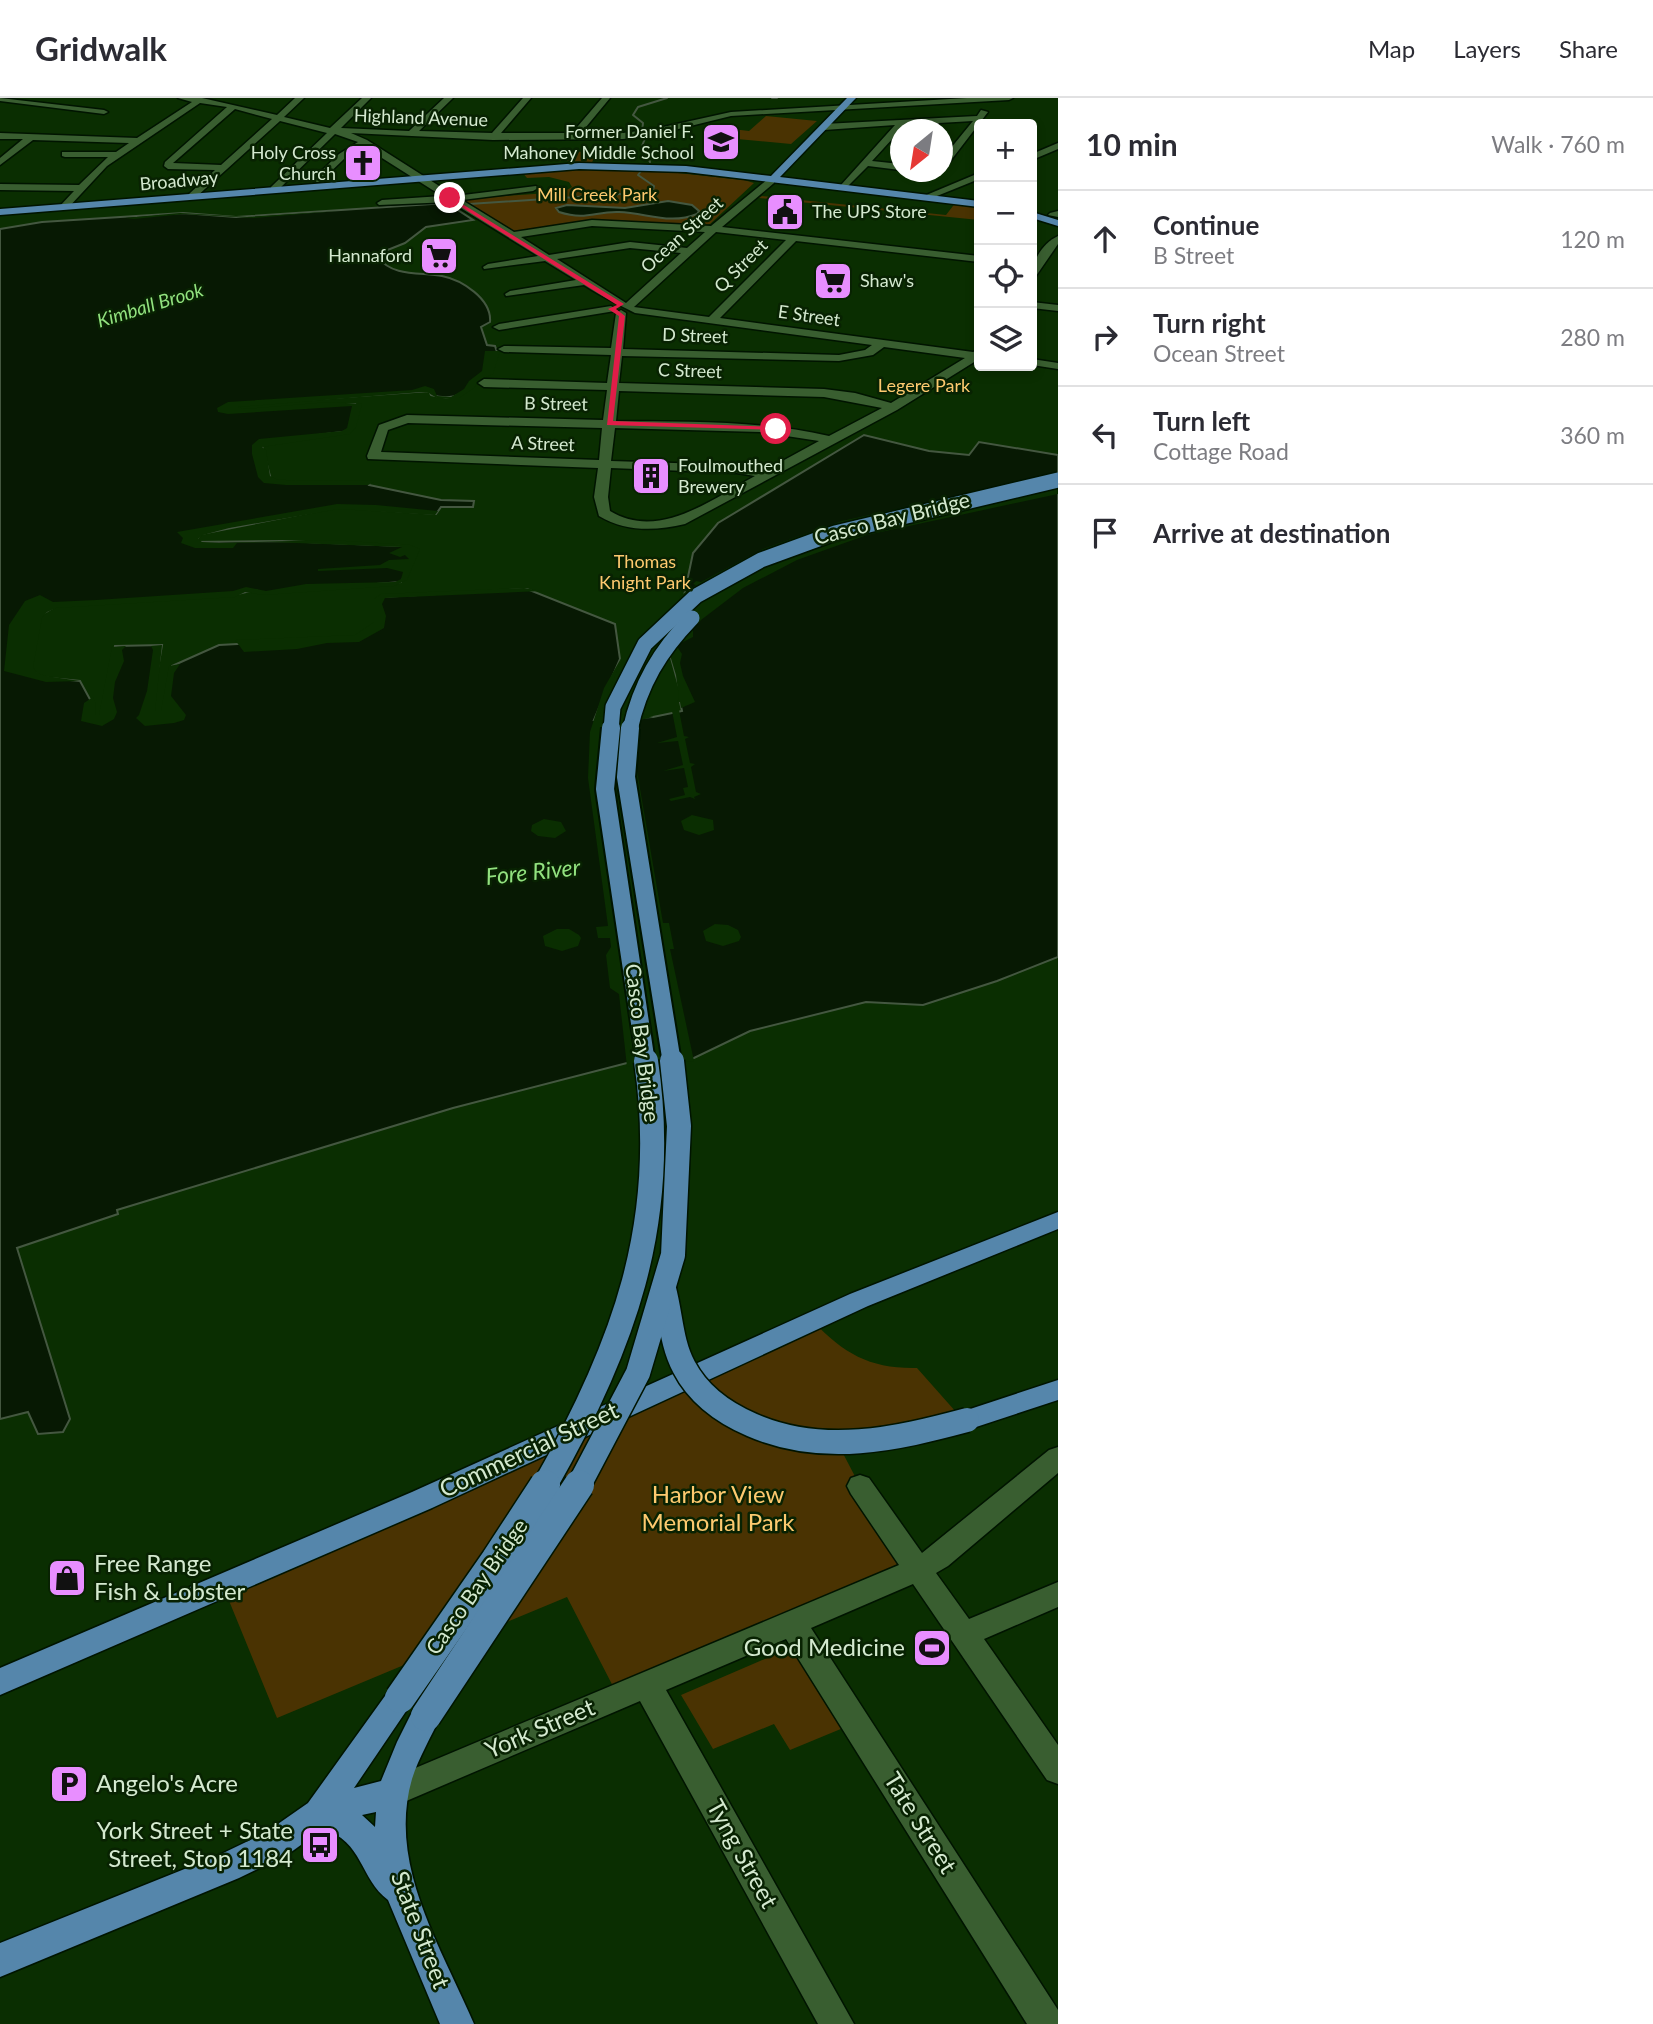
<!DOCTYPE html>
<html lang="en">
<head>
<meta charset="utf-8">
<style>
	body { margin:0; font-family:Lato,sans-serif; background:#f2f2f3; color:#2b2b33 }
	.controls { position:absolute; right:21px; top:21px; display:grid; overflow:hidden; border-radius:7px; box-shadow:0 4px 10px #0003 }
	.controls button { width:63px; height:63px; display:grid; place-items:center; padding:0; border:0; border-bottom:2px solid #e1e1e2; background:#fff; color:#2b2b33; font:35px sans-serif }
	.compass { position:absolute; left:890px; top:21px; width:63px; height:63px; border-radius:50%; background:#fff; box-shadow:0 4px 10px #0003; rotate:210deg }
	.stop { position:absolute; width:21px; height:21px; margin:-16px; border:5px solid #e11d48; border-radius:50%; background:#fff }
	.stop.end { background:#e11d48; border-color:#fff; box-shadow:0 2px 7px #0008 }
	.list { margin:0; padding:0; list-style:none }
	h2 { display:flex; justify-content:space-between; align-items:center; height:91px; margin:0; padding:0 28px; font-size:30px }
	h2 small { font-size:23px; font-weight:400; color:#7c7c81 }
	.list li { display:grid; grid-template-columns:46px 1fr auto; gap:21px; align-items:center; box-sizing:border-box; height:98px; padding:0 28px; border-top:2px solid #e1e1e2 }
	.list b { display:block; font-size:26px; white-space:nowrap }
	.list p { margin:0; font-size:23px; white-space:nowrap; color:#7c7c81 }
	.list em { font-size:23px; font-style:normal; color:#7c7c81 }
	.icon { flex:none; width:38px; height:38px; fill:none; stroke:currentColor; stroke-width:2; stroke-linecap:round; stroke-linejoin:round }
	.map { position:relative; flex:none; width:1058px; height:1926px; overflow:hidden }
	header { display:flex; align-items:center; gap:42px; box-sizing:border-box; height:98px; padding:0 35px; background:#fff; border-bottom:2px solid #e1e1e2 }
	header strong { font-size:33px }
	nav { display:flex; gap:38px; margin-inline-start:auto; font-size:24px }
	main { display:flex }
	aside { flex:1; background:#fff }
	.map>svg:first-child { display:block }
	.green { fill:#4a3302 }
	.water { fill:#071903; stroke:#445740; stroke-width:2 }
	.pier { fill:#0a2e01 }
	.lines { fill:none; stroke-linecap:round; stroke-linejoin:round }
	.stream { stroke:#445740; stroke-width:2 }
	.minor-casing { stroke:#001400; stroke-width:3 }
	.major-casing { stroke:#001400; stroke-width:3 }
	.minor { fill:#395e30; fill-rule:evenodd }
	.major { fill:#5586ab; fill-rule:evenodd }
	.major-bridge-far3-casing { stroke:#001400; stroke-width:18; stroke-linecap:butt }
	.major-bridge-far2-casing { stroke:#001400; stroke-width:22; stroke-linecap:butt }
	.major-bridge-far1-casing { stroke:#001400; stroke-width:27; stroke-linecap:butt }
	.major-bridge-casing { stroke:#001400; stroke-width:33; stroke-linecap:butt }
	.major-bridge-far3 { stroke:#5586ab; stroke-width:15 }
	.major-bridge-far2 { stroke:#5586ab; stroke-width:18 }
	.major-bridge-far1 { stroke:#5586ab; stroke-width:24 }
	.major-bridge { stroke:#5586ab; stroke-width:30 }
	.route { fill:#e11d48 }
	.labels { text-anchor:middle; stroke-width:5; stroke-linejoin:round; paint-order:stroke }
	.far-street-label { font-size:18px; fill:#d4e9cf; stroke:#082202 }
	.far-poi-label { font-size:18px; fill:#d4e9cf; stroke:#082202; text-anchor:end }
	.far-park-label { font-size:18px; fill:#fdc96f; stroke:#082202 }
	.far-water-label { font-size:19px; font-style:italic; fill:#92e27f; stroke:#082202 }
	.street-label { font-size:21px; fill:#d4e9cf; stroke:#082202 }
	.water-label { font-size:23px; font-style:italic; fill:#92e27f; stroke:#082202 }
	.near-street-label { font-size:24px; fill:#d4e9cf; stroke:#082202 }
	.near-park-label { font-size:24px; fill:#fdc96f; stroke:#082202 }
	.near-poi-label { font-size:24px; fill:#d4e9cf; stroke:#082202; text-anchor:start }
</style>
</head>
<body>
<header>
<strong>Gridwalk</strong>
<nav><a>Map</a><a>Layers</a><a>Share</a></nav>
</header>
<main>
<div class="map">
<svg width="1058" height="1926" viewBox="0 0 1058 1926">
	<rect width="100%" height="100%" fill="#0a2e01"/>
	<g class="green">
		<polygon points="766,18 817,23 791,46 705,38 716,29 749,33"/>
		<polygon points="552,51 583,54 594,61 592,64 550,62"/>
		<polygon points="560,71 650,72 744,82 754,85 710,126 705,127 607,122 512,134 461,101 563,94 572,89 569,84 549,79 527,80 522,74"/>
		<polygon points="762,98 946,117 956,104 979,108 979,122 759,100"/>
		<path d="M814,1224C844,1256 871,1271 917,1270L956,1314L835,1340L860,1388L917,1472L618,1598L567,1499L277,1620L223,1488Z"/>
		<polygon points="795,1548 848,1628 790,1652 774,1626 713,1651 681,1597"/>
	</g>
	<g class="water">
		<path d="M668,103L692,107L699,113L697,116C670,127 647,115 619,114C595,113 587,123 559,114L556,110L567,107L625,110Z"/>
		<path d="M447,105L473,122L426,129L405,145L380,155L379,160C392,179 423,174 442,178C462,182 492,201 490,224L481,229L487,247L495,248L497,254L490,274L471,284L473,288C458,299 449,302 431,297L429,293L232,307L226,310L246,313L355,306L350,333L261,344L271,382L289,385L370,384L369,387L441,402L474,403L473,409H441L436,416L338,409L201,436L195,444L282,443L402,448L417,453L401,484L264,495L255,492L233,497L56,508L38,519L30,570L39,579L80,583L92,605L91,619H102L115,548L162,547L150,616L164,617L172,568L219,547L356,540L377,526L381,499L527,491L615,526L620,561L594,622L653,619L682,613L680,604L683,603L671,560L693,455L718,425L864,337L929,353L969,357L979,344L1058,357V859L997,883L923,907L866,904L750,933L694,960L627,965L453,1010L117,1112L118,1116L17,1150L70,1321L63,1334L38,1336L28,1314L0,1321V131L42,124L183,115L236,119Z"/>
	</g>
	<g class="pier">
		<polygon points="339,113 254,120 184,116 134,121 125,120 180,115 247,119"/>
		<polygon points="485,253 500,253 493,276 478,283 474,290 459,300 437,300 427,294 421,294 238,309 244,311 329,304 362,306 356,329 350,336 262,349 266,352 270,378 276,381 295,383 372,382 374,384 368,387 286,387 264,385 258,379 252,356 252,347 259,341 342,333 347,330 352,308 228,316 218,314 217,310 228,304 412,292 425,288 434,291 437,298 451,299 464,291 469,283 482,273"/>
		<polygon points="1058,376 1058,396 867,437 797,462 743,490 701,522 693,530 693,539 679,546 678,550 682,556 680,565 683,578 695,604 681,610 680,604 677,604 679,600 676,577 670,557 667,560 680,498 696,487 693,486 696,483 701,484 763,451 842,423"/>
		<polygon points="337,406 376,407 438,413 435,417 339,411 229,430 203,437 198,441 202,444 219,445 330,442 410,447 420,451 407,482 394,488 263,497 245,494 235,499 56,510 47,514 42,520 33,569 37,575 46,578 80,583 46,584 4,573 9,527 25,503 40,497 53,504 96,502 233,493 246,489 266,493 306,486 395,484 401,481 403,474 387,470 318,473 318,471 380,467 389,462 409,461 405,457 400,459 389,455 402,449 269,444 237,445 233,450 195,450 181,445 183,440 177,434"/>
		<polygon points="524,490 542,493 385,500 382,506 386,518 384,530 359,544 327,545 297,551 244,554 235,542 355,537 374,524 374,501 381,496"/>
		<polygon points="162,547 155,613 161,613 169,568 180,566 174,575 171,598 186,617 184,622 174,625 145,628 136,620 139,617 147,593 153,552 151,548"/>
		<polygon points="126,548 122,552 124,563 115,584 113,600 117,614 114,621 102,628 81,623 84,605 93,599 96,605 95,617 99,617 112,549"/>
		<polygon points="623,557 599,619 641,615 653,619 640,622 636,652 637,673 663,825 669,825 674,851 670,851 694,963 627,969 619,896 610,890 606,857 611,849 610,840 598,840 596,829 608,828 588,680 590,634 604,590"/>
		<polygon points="679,612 684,638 689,639 685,641 690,665 695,666 691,669 696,694 701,696 694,699 695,701 690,699 671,703 669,701 685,697 683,690 688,689 684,670 663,673 683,667 678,643 657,645 677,639 672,613"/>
		<polygon points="692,717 713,722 714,732 699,737 684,732 681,723"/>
		<polygon points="544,721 561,724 566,733 555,740 538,738 531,733 532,727"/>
		<polygon points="715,826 728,827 738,832 741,839 739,843 723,848 706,843 703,833"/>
		<polygon points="557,831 569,831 579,837 581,840 578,848 562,853 545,848 543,838"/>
	</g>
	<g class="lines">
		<g class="stream">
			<polyline points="772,0 777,0"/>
			<polyline points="642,34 643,25 633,17 638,9 667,0"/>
			<polyline points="646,38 642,48 650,64"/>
			<polyline points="641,73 638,77 654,88 653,92"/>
			<polyline points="469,106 651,94"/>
		</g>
		<defs>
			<g id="minor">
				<polygon points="0,0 104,12 108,14 104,16 0,3"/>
				<path d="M178,0H202L277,17L295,0H304L284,19L330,30L362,0H371L341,30L409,33L444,0H453L419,33L492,35L523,0H531L501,35H572L602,0H610L581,35H623L654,31L731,14L967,0H1013L1009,2L731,18L654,37L623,41L493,42L351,35L367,42L455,98L536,88L538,90L533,93L462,102L514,134L592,122L711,128L768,81H774V85L722,129L979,158V164L796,143L720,220L973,254L979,252V261L897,312L685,426C655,433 626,434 599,418L594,399L598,370L368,361L367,358L379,327L407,317L603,322L607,292L484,289L478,285L484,281L607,285L611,257L504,254L498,251L504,248L611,250L616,215L621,212L626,215L623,251L839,257L865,252L872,247L635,215C620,207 602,199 584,187L506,198L505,196L510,193L576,182L545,163L484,171L483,169L488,166L538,158L451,104L379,107L377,105L382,102L442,98L363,48L345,60L320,84H314V80L339,56L358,44L335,36L277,93H271V89L327,35L280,23L195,100H189V96L215,72L168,71L164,68L165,64L227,9L200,5L107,68L67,111L59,109L74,93L0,92V86L79,87L108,59H65L62,58V54H116L129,45L33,42L0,67V60L23,41H0V35L137,40L192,4ZM235,11L272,21L221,67L173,65ZM592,128L705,134L687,150L630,144L549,157L521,139ZM716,134L786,142L709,219L634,209ZM630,150L681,155L626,205L557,161ZM884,249L965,260L891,305L855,295L824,291L619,285L622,258L839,263L873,257ZM619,293L824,299L882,310L829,338C759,322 687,324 616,323ZM408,325L602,330L599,362L381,354L388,332ZM615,330L760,334L819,343L766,372L737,367L611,363ZM611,370L737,375L755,378C712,401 659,443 610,413L608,399Z"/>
				<polygon points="981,12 988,14 945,70 942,71 942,61 973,23 905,27 872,63 900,66 900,72 868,68 844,92 841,91 841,87 895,27 824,32 820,29 824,26 977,18"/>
				<polygon points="1058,45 1058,51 1032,62 1032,56"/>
				<polygon points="979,75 979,81 932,100 924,98"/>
				<polygon points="1058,113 1058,119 1048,117 1050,115"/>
				<path d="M1058,138V146L1036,178L1032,179C1032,162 1043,145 1058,138Z"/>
				<polygon points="1032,204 1058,207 1058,213 1032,210"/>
				<polygon points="611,208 616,211 615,213 499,232 493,229 499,226"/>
				<polygon points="1032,261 1058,265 1058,271 1032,267"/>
				<polygon points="1058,1349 1058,1375 948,1468 936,1475 969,1521 1058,1484 1058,1509 984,1541 1058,1647 1058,1686 1047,1682 913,1486 811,1530 1058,1912 1058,1926 1027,1926 786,1541 666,1592 854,1926 818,1926 640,1603 404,1704 393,1709 382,1704 378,1694 382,1684 899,1467 851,1396 847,1388 851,1380 860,1377 869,1380 922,1455 1049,1352"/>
			</g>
			<g id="major">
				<polygon points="847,0 856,0 780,79 979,103 979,109 686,74 579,71 0,117 0,111 579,65 686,68 771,78"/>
				<polygon points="1032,114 1058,122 1058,128 1032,120"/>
				<polygon points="1058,1114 1058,1131 868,1208 432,1410 0,1597 0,1570 412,1394 850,1196"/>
				<polygon points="1058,1282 1058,1302 967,1332 958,1329 954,1322 958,1315"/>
				<path d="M400,1587L410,1591L415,1600L354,1690L381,1683L397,1644L415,1608L426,1604L437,1608L441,1618C431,1639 419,1659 412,1681C387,1767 442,1850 474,1926H440L388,1802C360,1781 363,1743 323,1731L287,1757L239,1780L0,1879V1845L217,1758L265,1735L308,1705L390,1591ZM376,1714L375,1729L362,1717Z"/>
			</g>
		</defs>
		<use href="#minor" class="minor-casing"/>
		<use href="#major" class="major-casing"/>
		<use href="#minor" class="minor"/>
		<use href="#major" class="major"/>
		<defs>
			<g id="major-bridge-far3">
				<polyline points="611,632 613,609 645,546 696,498 761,462 835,435 1058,382"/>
				<path d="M630,632C640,586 660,553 692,520"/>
			</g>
			<g id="major-bridge-far2">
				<polyline points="611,630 605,691 646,965"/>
				<polyline points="630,630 626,679 672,965"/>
			</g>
			<g id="major-bridge-far1">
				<path d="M664,1191C671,1217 671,1245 684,1269C698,1296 724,1315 752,1327C823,1358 896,1341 967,1322"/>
				<path d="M544,1389C623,1251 670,1124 646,963"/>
				<polyline points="578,1389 638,1275 673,1157 679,1028 672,963"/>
			</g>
			<g id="major-bridge">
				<polyline points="400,1600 496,1462 545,1387"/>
				<polyline points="426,1618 579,1387"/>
			</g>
		</defs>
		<use href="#major-bridge-far3" class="major-bridge-far3-casing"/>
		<use href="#major-bridge-far2" class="major-bridge-far2-casing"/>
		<use href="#major-bridge-far1" class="major-bridge-far1-casing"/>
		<use href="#major-bridge" class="major-bridge-casing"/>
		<use href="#major-bridge-far3" class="major-bridge-far3"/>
		<use href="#major-bridge-far2" class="major-bridge-far2"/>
		<use href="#major-bridge-far1" class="major-bridge-far1"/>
		<use href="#major-bridge" class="major-bridge"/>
	</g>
	<polygon class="route" points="451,99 624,206 616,211 625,218 613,323 776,329 779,332 607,327 619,218 608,211 617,207 447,100"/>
	<defs>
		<symbol id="school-square" viewBox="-11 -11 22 22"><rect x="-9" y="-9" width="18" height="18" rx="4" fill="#e88eff" stroke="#082202"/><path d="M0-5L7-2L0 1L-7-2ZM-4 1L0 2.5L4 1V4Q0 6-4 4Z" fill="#111"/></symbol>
		<symbol id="church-square" viewBox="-11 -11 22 22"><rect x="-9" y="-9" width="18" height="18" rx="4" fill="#e88eff" stroke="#082202"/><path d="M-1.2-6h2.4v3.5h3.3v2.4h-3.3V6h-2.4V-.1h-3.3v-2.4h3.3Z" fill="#111"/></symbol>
		<symbol id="civic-square" viewBox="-11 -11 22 22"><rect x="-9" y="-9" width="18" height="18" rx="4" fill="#e88eff" stroke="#082202"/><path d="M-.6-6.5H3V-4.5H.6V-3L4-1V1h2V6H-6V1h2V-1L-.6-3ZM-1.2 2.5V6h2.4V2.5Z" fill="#111"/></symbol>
		<symbol id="supermarket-square" viewBox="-11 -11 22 22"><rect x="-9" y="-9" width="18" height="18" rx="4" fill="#e88eff" stroke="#082202"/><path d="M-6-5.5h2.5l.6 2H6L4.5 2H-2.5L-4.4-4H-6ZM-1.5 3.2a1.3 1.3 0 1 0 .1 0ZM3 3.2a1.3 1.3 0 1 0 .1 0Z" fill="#111"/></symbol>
		<symbol id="building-square" viewBox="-11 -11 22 22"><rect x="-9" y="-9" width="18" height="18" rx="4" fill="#e88eff" stroke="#082202"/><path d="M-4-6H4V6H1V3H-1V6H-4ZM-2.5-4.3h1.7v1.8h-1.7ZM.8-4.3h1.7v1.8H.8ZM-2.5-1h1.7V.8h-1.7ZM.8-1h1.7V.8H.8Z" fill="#111"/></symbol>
		<symbol id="shop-square" viewBox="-11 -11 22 22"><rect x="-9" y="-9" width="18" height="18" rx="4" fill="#e88eff" stroke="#082202"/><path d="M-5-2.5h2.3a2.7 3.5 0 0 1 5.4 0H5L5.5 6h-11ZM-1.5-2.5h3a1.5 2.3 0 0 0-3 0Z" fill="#111"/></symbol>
		<symbol id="stadium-square" viewBox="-11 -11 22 22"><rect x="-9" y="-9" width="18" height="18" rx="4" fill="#e88eff" stroke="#082202"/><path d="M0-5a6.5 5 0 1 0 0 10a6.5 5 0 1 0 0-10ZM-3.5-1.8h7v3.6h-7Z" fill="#111"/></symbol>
		<symbol id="parking-square" viewBox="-11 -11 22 22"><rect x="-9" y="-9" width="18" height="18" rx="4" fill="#e88eff" stroke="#082202"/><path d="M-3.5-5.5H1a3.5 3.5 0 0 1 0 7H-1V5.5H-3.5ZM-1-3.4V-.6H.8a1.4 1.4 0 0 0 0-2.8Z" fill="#111"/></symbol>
		<symbol id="bus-square" viewBox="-11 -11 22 22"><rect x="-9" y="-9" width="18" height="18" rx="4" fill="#e88eff" stroke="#082202"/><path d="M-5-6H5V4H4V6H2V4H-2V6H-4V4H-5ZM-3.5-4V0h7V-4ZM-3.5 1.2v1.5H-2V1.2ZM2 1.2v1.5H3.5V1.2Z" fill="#111"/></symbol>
	</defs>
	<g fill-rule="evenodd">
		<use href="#school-square" x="699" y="22" width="44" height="44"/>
		<use href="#church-square" x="341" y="43" width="44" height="44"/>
		<use href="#civic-square" x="763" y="92" width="44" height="44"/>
		<use href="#supermarket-square" x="417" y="136" width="44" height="44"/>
		<use href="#supermarket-square" x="811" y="161" width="44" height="44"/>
		<use href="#building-square" x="629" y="356" width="44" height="44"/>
		<use href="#shop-square" x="45" y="1458" width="44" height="44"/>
		<use href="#stadium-square" x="910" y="1528" width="44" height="44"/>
		<use href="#parking-square" x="47" y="1664" width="44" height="44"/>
		<use href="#bus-square" x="298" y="1725" width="44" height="44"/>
	</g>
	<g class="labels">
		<g class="far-street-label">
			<text transform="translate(421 20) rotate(2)" y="6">Highland Avenue</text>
			<text transform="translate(179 83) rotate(-5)" y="6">Broadway</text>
			<text transform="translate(682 137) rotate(-42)" y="6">Ocean Street</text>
			<text transform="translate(741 168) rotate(-45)" y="6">Q Street</text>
			<text transform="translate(809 218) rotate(8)" y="6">E Street</text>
			<text transform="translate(695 238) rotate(2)" y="6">D Street</text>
			<text transform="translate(690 273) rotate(2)" y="6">C Street</text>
			<text transform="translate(556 306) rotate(1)" y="6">B Street</text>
			<text transform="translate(543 346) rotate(2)" y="6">A Street</text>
		</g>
		<g class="far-poi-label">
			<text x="694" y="40">Former Daniel F.<tspan x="694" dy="21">Mahoney Middle School</tspan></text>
			<text x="336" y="61">Holy Cross<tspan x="336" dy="21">Church</tspan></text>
			<text x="812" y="120" text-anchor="start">The UPS Store</text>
			<text x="412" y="164">Hannaford</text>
			<text x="860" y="189" text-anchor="start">Shaw's</text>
			<text x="678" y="374" text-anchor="start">Foulmouthed<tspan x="678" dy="21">Brewery</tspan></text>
		</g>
		<g class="far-park-label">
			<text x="597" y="103">Mill Creek Park</text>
			<text x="924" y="294">Legere Park</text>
			<text x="645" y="470">Thomas<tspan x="645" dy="21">Knight Park</tspan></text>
		</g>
		<g class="far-water-label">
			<text transform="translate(150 207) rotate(-17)" y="7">Kimball Brook</text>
		</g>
		<g class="street-label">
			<text transform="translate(892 421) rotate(-14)" y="7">Casco Bay Bridge</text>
			<text transform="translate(642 945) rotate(83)" y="7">Casco Bay Bridge</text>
			<text transform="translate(477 1489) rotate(-55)" y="7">Casco Bay Bridge</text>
		</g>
		<g class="water-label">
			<text transform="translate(533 774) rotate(-6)" y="8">Fore River</text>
		</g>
		<g class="near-street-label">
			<text transform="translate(529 1352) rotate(-25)" y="8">Commercial Street</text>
			<text transform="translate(540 1631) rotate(-23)" y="8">York Street</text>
			<text transform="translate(920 1725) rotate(58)" y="8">Tate Street</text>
			<text transform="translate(742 1756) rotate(61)" y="8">Tyng Street</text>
			<text transform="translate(420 1832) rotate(69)" y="8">State Street</text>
		</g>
		<g class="near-park-label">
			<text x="718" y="1405">Harbor View<tspan x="718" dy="28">Memorial Park</tspan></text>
		</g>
		<g class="near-poi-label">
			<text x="94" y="1474">Free Range<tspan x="94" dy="28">Fish &amp; Lobster</tspan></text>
			<text x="905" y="1558" text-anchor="end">Good Medicine</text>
			<text x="96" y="1694">Angelo's Acre</text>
			<text x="293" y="1741" text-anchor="end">York Street + State<tspan x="293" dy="28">Street, Stop 1184</tspan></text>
		</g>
	</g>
</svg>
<div class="controls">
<button>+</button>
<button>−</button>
<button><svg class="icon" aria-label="locate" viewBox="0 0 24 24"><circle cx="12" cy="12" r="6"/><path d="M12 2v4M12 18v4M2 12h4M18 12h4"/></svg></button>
<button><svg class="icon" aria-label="layers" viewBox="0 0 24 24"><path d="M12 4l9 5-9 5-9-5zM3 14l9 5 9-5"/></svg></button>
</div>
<svg class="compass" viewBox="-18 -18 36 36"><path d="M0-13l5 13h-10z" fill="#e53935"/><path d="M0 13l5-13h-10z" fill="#7c7c81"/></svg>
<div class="stop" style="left:776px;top:331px"></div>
<div class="stop end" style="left:450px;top:100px"></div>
</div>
<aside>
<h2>10 min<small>Walk · 760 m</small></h2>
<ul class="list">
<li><svg class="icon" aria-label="ahead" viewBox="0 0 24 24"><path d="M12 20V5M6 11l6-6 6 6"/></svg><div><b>Continue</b><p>B Street</p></div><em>120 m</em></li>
<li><svg class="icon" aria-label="right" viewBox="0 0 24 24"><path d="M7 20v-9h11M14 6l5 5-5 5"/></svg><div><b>Turn right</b><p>Ocean Street</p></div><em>280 m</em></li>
<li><svg class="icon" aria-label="left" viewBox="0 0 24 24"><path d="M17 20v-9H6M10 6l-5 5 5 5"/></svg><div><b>Turn left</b><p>Cottage Road</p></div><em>360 m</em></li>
<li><svg class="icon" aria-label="arrive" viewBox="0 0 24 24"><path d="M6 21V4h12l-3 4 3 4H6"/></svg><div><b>Arrive at destination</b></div></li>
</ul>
</aside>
</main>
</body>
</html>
